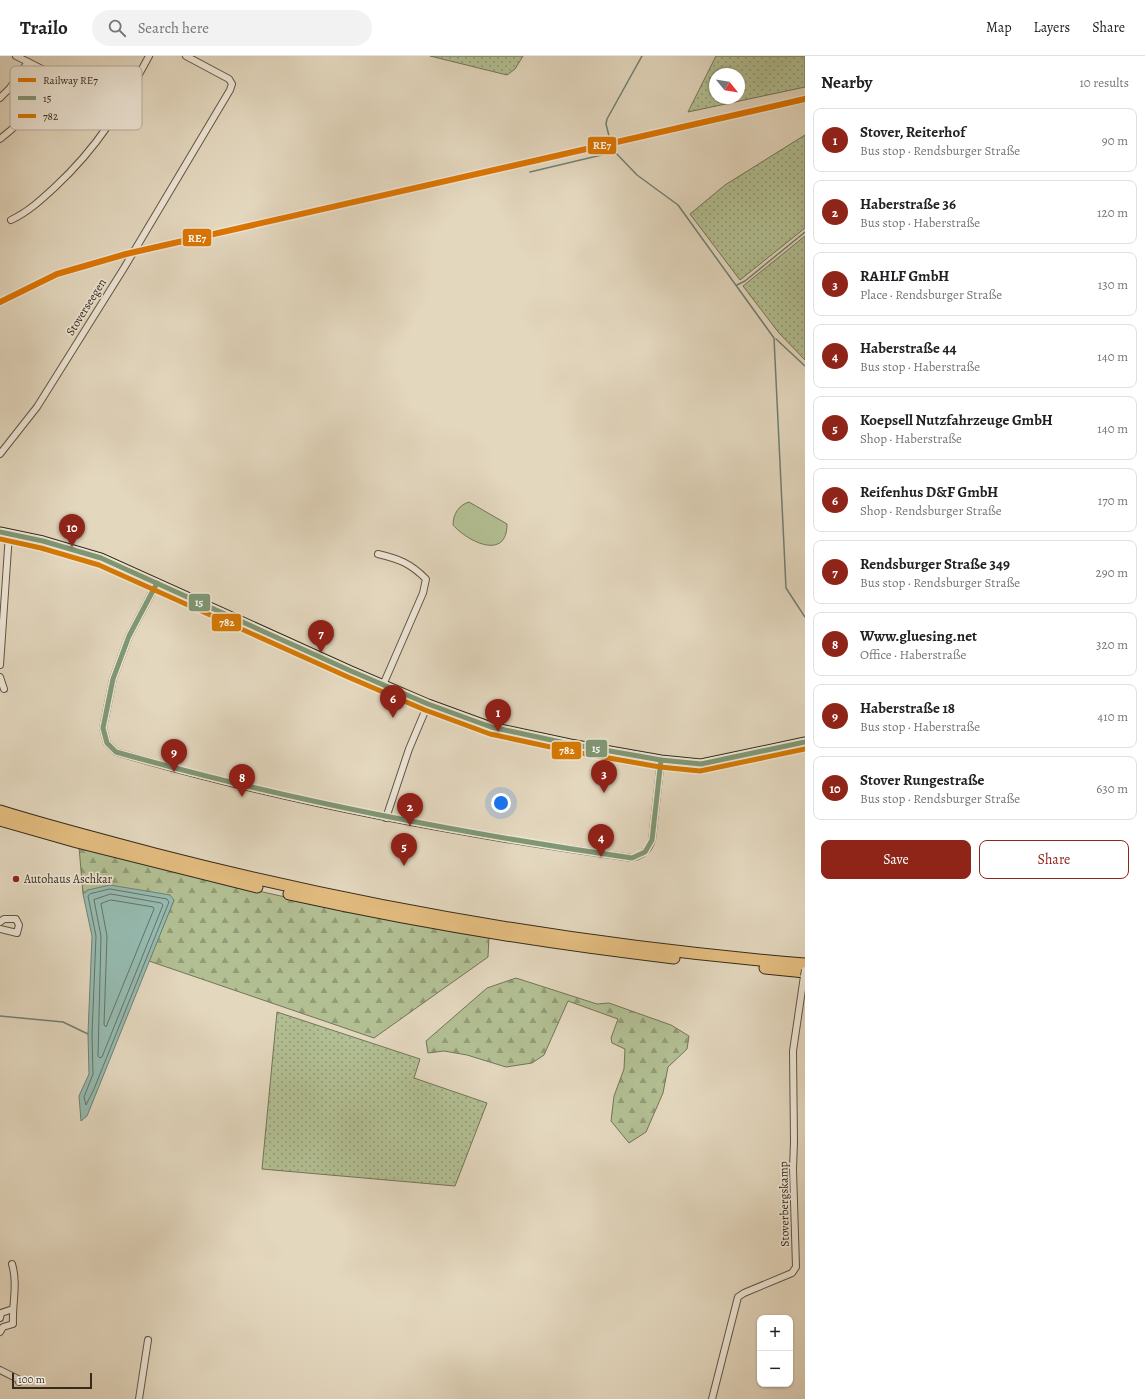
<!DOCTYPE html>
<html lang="en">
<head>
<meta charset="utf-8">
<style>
	body { margin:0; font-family:Alegreya,serif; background:#f2f2f2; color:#202124 }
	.controls { position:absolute; right:12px; bottom:12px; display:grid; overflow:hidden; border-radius:8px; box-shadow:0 1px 3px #0004 }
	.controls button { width:36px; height:36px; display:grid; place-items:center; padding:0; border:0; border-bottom:1px solid #e0e0e0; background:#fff; color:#202124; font:20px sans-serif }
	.compass { position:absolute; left:709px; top:12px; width:36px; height:36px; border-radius:50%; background:#fff; box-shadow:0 1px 3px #0004; rotate:120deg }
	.scale { position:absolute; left:12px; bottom:10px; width:80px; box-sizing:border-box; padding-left:4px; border:2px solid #352a1b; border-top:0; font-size:11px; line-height:14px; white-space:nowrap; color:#352a1b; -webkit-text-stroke:3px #ede5d5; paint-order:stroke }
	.you { position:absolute; left:501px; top:747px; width:14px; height:14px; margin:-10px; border:3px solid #fff; border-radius:50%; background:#1a73e8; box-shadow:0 0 0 6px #1a73e833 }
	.badge { display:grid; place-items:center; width:26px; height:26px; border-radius:50%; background:#8f2418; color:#fff; font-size:13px; font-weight:700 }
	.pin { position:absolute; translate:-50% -33px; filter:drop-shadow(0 1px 2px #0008) }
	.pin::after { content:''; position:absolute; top:21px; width:14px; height:12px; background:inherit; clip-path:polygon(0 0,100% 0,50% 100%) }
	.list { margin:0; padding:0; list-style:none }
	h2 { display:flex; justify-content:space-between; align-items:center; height:52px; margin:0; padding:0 16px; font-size:17px }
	h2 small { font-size:13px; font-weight:400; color:#757577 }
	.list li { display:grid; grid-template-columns:26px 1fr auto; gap:12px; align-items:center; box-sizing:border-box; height:64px; margin:0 8px 8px; padding:0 8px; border:1px solid #e0e0e0; border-radius:8px }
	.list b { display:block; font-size:15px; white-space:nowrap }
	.list p { margin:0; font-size:13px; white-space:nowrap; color:#757577 }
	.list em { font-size:13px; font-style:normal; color:#757577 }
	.actions { display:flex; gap:8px; padding:12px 16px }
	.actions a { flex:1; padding:9px 0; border:1px solid #8f2418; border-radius:8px; text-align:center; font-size:14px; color:#8f2418 }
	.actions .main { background:#8f2418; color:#fff }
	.icon { flex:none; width:22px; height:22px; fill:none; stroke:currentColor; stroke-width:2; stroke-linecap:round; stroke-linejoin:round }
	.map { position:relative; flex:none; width:805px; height:1343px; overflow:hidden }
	header { display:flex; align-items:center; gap:24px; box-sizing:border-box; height:56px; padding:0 20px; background:#fff; border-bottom:1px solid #e0e0e0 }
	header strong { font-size:19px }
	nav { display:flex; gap:22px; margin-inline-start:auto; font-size:14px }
	.search { width:280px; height:36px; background:#f2f2f2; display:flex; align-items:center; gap:10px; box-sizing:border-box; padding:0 14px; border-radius:22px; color:#757577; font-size:15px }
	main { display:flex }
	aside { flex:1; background:#fff }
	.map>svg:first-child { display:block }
	.grass { fill:url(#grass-dots); stroke:#747457; fill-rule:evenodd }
	.forest { fill:url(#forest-firs); stroke:#747457 }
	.garden { fill:#b2bf93; stroke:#747457 }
	.water { fill:#95bab0; stroke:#6f8074 }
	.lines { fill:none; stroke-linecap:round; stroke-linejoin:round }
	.shore { stroke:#657266; stroke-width:1 }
	.stream { stroke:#6f8074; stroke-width:1.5 }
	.street-casing { stroke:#605544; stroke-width:8 }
	.secondary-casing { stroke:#352a1b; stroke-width:11 }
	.highway-casing { stroke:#352a1b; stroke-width:13 }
	.street { stroke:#ede5d5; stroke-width:6 }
	.secondary { stroke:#ede5d5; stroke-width:9 }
	.highway { stroke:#e2bc7f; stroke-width:11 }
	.street-bridge-casing { stroke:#605544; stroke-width:8; stroke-linecap:butt }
	.street-bridge { stroke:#ede5d5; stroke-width:6 }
	.bus-1-casing { stroke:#ede5d5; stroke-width:8 }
	.bus-2-casing { stroke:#ede5d5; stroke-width:8 }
	.bus-1 { stroke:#809774; stroke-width:5 }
	.bus-2 { stroke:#d57904; stroke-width:5 }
	.rail-1-casing { stroke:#ede5d5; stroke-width:9 }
	.rail-1 { stroke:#dc7503; stroke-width:6 }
	.poi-dot { fill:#8f2418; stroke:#ede5d5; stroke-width:1.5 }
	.labels { text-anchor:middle; stroke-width:3.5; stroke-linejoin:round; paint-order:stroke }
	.street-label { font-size:12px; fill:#352a1b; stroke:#ede5d5 }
	.poi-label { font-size:12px; fill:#352a1b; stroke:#ede5d5; text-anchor:start }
	.key { fill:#ede5d5; stroke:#b6ad9d; stroke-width:1 }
	.key-label { font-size:11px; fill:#352a1b }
	.line-badge { stroke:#ede5d5; stroke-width:1.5 }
	.badge-label { font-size:11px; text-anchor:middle; font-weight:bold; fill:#fff }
</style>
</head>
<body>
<header>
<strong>Trailo</strong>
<div class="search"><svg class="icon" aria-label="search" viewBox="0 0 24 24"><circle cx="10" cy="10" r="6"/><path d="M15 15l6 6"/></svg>Search here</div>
<nav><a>Map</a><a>Layers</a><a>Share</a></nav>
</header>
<main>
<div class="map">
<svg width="805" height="1343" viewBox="0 0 805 1343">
	<defs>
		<pattern id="grass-dots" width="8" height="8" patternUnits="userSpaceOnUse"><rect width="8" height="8" fill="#b2bf93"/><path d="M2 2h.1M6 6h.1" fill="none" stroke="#929b77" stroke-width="1.8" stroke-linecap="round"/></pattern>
		<pattern id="forest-firs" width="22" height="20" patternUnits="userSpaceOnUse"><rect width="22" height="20" fill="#b2bf93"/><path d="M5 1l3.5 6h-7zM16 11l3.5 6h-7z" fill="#929b77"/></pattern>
	</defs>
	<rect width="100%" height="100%" fill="#e3d7be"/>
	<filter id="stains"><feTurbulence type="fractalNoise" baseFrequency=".005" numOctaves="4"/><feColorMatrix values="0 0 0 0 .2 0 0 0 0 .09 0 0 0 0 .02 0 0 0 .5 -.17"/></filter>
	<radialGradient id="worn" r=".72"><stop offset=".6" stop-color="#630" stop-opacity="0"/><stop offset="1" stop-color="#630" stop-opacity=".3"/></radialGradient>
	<g class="grass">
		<polygon points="430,0 523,0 515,13 507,19"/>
		<path d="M716,0H805V31L688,56ZM715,18H739V42H715Z"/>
		<polygon points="805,79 805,172 740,224 690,158 725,129"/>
		<polygon points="805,180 805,304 779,277 743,230"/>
		<polygon points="277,956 420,1003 414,1022 487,1047 455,1130 262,1113"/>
	</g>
	<g class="forest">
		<polygon points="79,791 195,821 299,844 489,880 488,901 374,982 149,905 174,844 88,834 83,838"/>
		<polygon points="516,922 597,948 609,947 671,969 689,980 687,993 668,1011 663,1037 646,1076 629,1087 611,1065 614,1040 624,1013 625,993 612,987 611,982 618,963 568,945 544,999 532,1007 506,1011 467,999 444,995 428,997 426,985 487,932"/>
	</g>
	<path class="garden" d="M469,446L507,468C507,505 468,486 453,469C453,458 459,449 469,446Z"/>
	<polygon class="water" points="110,829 170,839 174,844 87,1060 81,1065 79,1040 89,1018 88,978 92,880 83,838 88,834"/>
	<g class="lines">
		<g class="shore">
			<polygon points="110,833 167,843 169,846 94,1033 86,1049 84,1041 93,1018 92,978 96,880 88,840 90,838"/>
			<polygon points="111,838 161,847 163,849 102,1001 100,1002 98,1000 101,880 94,844"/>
			<polygon points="111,844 153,851 154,853 106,971 104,969 107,880 101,848"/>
		</g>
		<g class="stream">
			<polyline points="609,80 606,68 607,63 642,0"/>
			<polyline points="612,90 614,95 637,119 678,149 774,282 786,532 805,561"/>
			<polyline points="530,116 614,96"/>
			<polyline points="737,229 745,225 805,176"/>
			<polyline points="776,283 805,310"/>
			<polyline points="0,960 63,966 88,978"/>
		</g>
		<defs>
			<g id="street">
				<polyline points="0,42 10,32 28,6"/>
				<path d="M0,83C20,67 41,49 53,25L48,16L16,0"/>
				<path d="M11,164C28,156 41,144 55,131C99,90 121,52 149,0"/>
				<polyline points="0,398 37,351 124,212 230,34 232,28 229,23 186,0"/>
				<path d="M378,498C399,503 410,507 426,523L423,537L383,629"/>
				<path d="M157,527L129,580L113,623L103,672L107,687L116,696C285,746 458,778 632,802C643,799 648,795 652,784L661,704"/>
				<polyline points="0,609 9,478"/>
				<polyline points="0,621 4,633"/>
				<polyline points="386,762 409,693 428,648"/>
				<polyline points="0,866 4,863 16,863 19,869 17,877 0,873"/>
				<polyline points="0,1262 1,1257 13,1253"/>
				<path d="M0,1276L3,1271L13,1268C12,1248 18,1228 12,1208"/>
				<polyline points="0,1314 18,1323 19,1326"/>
				<polyline points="139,1343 148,1284"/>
				<polyline points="712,1343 738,1241 744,1237 792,1217 796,1211 793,1113 794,1086 793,995 804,920"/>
			</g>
			<polyline id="secondary" points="0,476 43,485 101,502 351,615 428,648 491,671 570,688 661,704 701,708 805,686"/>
			<g id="highway">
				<path d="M0,755C51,771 103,784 155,798C368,853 586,890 805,908"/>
				<polyline points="0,764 77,786 257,831"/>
				<path d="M289,838C416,866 545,887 674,902"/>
				<polyline points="765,912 805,916"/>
			</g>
		</defs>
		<use href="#street" class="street-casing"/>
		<use href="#secondary" class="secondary-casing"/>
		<use href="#highway" class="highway-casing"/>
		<use href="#street" class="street"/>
		<use href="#secondary" class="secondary"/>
		<use href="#highway" class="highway"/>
		<defs>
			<polyline id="street-bridge" points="804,920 805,914"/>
		</defs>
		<use href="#street-bridge" class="street-bridge-casing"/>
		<use href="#street-bridge" class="street-bridge"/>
		<defs>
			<g id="bus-1">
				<polyline points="0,476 43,485 101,502 351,615 428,648 491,671 570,688 661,704 701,708 805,686"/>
				<path d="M157,527L129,580L113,623L103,672L107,687L116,696C286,744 458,777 632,802L645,796L652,784L661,704"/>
			</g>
			<polyline id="bus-2" points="0,483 41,492 99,509 348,621 425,654 490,678 569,695 660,711 700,715 805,693"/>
		</defs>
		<use href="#bus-1" class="bus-1-casing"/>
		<use href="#bus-2" class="bus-2-casing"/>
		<use href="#bus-1" class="bus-1"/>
		<use href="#bus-2" class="bus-2"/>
		<defs>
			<polyline id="rail-1" points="0,246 57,218 126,198 805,43"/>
		</defs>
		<use href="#rail-1" class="rail-1-casing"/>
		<use href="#rail-1" class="rail-1"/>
	</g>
	<circle class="poi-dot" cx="16" cy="823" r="4"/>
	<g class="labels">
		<g class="street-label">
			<text transform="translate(86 251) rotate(-58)" y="4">Stoverseegen</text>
			<text transform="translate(784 1148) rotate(-91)" y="4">Stoverbergskamp</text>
		</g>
		<g class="poi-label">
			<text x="24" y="827">Autohaus Aschkar</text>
		</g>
	</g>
	<rect x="10" y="10" width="132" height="64" rx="6" class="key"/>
	<rect x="18" y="22" width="18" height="4" fill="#dc7503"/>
	<rect x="18" y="40" width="18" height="4" fill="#809774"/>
	<rect x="18" y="58" width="18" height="4" fill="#d57904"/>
	<g class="key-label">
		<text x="43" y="28">Railway RE7</text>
		<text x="43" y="46">15</text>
		<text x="43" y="64">782</text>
	</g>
	<g class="line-badge">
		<rect x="587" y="80" width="30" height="19" rx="4" fill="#dc7503"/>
		<rect x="182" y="172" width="30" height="19" rx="4" fill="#dc7503"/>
		<rect x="188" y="537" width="23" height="19" rx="4" fill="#809774"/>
		<rect x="211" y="557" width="31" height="19" rx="4" fill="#d57904"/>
		<rect x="585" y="683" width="23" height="19" rx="4" fill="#809774"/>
		<rect x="551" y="685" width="31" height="19" rx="4" fill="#d57904"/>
	</g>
	<g class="badge-label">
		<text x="602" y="93">RE7</text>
		<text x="197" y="186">RE7</text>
		<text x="199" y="550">15</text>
		<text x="227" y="570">782</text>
		<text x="596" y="696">15</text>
		<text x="567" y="698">782</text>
	</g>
	<rect width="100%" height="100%" filter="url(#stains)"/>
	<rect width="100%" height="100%" fill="url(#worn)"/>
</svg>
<div class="controls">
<button>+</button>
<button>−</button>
</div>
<svg class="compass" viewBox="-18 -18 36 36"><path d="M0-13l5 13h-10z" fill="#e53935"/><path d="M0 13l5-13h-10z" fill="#757577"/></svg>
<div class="scale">100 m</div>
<div class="you"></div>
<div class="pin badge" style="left:498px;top:676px">1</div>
<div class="pin badge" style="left:410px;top:770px">2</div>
<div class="pin badge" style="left:604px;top:737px">3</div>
<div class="pin badge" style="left:601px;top:801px">4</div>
<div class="pin badge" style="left:404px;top:810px">5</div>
<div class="pin badge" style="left:393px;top:662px">6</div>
<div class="pin badge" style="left:321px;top:597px">7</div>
<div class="pin badge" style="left:242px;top:741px">8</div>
<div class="pin badge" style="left:174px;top:716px">9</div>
<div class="pin badge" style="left:72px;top:491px">10</div>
</div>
<aside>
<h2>Nearby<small>10 results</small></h2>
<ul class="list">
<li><span class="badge">1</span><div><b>Stover, Reiterhof</b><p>Bus stop · Rendsburger Straße</p></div><em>90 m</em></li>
<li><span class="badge">2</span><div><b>Haberstraße 36</b><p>Bus stop · Haberstraße</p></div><em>120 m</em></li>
<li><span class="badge">3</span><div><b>RAHLF GmbH</b><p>Place · Rendsburger Straße</p></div><em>130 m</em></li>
<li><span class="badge">4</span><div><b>Haberstraße 44</b><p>Bus stop · Haberstraße</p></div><em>140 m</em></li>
<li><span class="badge">5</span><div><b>Koepsell Nutzfahrzeuge GmbH</b><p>Shop · Haberstraße</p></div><em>140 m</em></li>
<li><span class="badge">6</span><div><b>Reifenhus D&amp;F GmbH</b><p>Shop · Rendsburger Straße</p></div><em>170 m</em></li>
<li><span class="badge">7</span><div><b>Rendsburger Straße 349</b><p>Bus stop · Rendsburger Straße</p></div><em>290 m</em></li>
<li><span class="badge">8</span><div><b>Www.gluesing.net</b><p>Office · Haberstraße</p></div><em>320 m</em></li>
<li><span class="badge">9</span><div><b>Haberstraße 18</b><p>Bus stop · Haberstraße</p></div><em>410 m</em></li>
<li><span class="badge">10</span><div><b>Stover Rungestraße</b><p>Bus stop · Rendsburger Straße</p></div><em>630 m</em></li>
</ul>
<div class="actions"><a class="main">Save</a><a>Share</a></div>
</aside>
</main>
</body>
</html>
